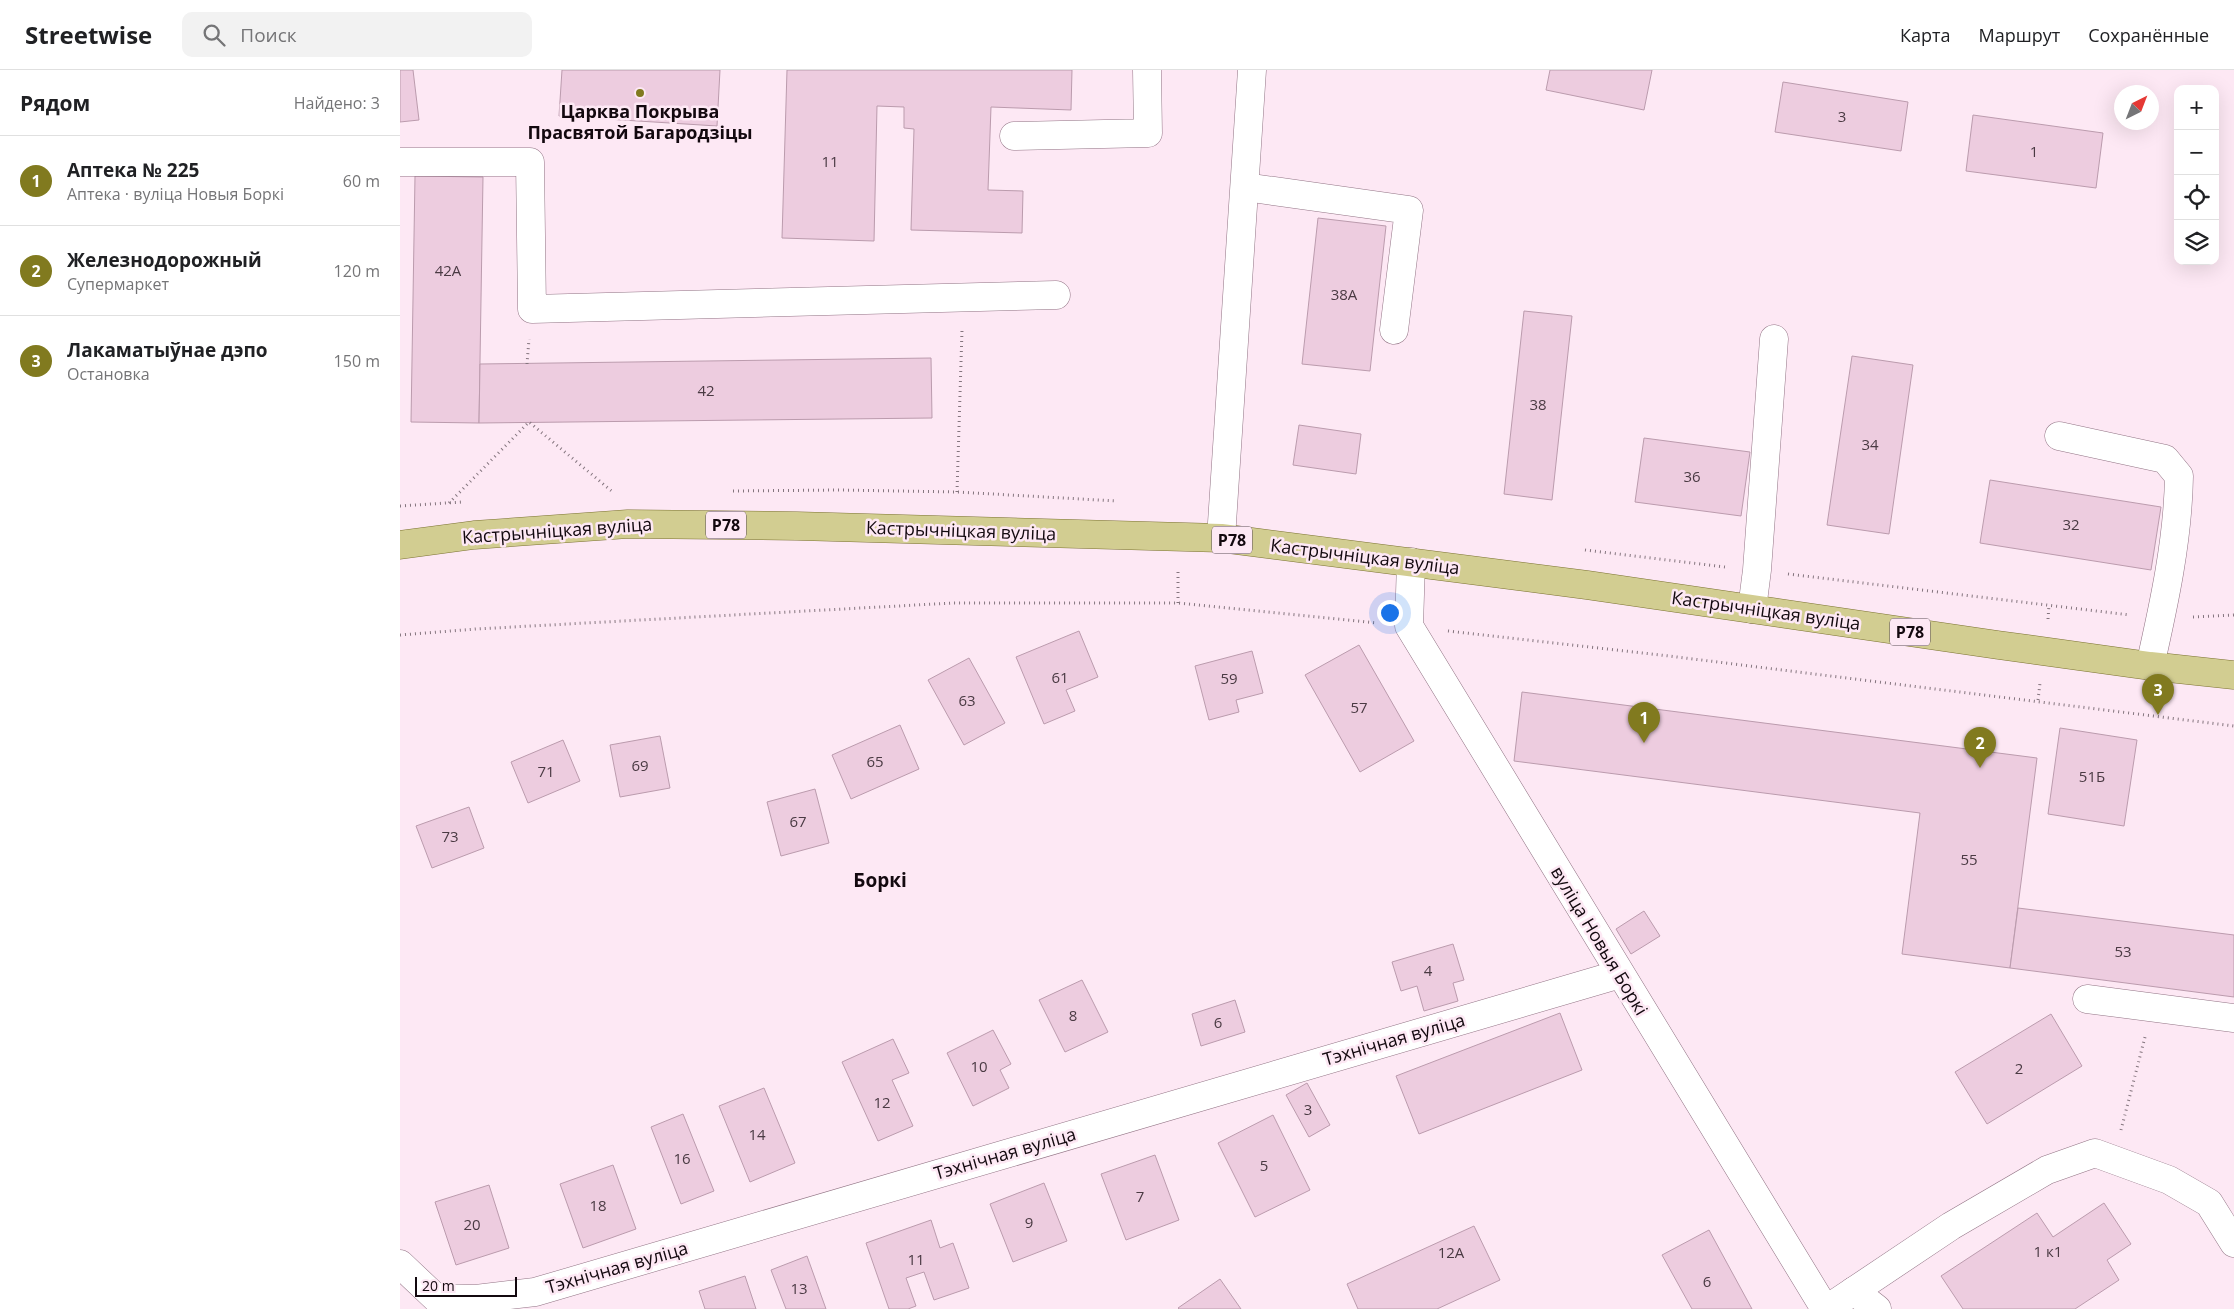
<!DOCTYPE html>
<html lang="ru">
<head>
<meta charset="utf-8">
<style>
	body { margin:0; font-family:"Open Sans",sans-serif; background:#f2f2f2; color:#202124 }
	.controls { position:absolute; right:15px; top:15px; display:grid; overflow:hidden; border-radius:10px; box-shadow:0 5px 20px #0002 }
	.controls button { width:45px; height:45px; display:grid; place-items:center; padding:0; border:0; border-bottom:1px solid #e0e0e0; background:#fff; color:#202124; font:25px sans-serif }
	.compass { position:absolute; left:1714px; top:15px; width:45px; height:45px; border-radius:50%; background:#fff; box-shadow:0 5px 20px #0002; rotate:42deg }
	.scale { position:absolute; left:15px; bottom:12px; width:102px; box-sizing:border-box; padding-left:5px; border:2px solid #13090f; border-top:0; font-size:14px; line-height:18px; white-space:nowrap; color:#13090f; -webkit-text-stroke:4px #fde8f4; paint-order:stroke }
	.you { position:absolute; left:989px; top:542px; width:18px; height:18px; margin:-12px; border:4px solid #fff; border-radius:50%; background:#1a73e8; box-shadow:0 0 0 8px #1a73e833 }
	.badge { display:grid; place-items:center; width:32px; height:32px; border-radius:50%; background:#817a1f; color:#fff; font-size:16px; font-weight:700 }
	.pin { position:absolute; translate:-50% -41px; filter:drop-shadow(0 1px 2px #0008) }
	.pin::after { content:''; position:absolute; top:26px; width:18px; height:15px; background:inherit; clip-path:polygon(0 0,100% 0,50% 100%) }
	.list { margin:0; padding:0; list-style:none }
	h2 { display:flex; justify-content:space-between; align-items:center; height:65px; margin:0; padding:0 20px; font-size:21px }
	h2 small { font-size:16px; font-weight:400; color:#757577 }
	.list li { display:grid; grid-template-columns:32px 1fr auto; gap:15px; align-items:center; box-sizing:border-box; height:90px; padding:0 20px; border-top:1px solid #e0e0e0 }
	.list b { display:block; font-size:19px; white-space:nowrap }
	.list p { margin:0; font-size:16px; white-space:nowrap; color:#757577 }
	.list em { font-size:16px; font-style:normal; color:#757577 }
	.icon { flex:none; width:28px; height:28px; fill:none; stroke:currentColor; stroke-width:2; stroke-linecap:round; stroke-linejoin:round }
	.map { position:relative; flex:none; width:1834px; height:1239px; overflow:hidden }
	header { display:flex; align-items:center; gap:30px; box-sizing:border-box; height:70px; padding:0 25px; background:#fff; border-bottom:1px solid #e0e0e0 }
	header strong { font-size:24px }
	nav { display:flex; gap:28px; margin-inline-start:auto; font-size:18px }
	.search { width:350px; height:45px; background:#f2f2f2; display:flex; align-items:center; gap:12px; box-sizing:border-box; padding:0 18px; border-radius:10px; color:#757577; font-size:19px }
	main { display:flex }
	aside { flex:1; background:#fff }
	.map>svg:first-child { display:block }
	.building { fill:#edccdf; stroke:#bb9bad }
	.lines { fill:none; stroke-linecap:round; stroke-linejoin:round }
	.minor-casing { stroke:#927485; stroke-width:29 }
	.major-casing { stroke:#7c7333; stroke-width:29 }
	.path { stroke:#84757e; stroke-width:3; stroke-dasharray:1 4; stroke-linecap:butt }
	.minor { stroke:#fff; stroke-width:28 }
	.major { stroke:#d2cd91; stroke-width:28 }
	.poi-dot { fill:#817a1f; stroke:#fde8f4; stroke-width:2 }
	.labels { text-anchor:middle; stroke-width:5; stroke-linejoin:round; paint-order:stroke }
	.number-label { font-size:15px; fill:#4a3a43 }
	.shield { fill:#fde8f4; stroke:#594c54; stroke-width:1 }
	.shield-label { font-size:16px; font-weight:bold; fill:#13090f }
	.poi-label { font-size:18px; font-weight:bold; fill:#13090f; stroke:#fde8f4 }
	.street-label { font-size:18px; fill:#13090f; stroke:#fde8f4 }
	.neighbourhood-label { font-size:19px; font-weight:bold; fill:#13090f; stroke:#fde8f4 }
</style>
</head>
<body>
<header>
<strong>Streetwise</strong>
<div class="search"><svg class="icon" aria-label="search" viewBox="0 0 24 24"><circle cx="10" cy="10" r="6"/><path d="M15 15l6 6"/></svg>Поиск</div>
<nav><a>Карта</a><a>Маршрут</a><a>Сохранённые</a></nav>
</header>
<main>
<aside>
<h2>Рядом<small>Найдено: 3</small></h2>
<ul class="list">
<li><span class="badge">1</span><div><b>Аптека № 225</b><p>Аптека · вуліца Новыя Боркі</p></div><em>60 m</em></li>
<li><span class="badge">2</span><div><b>Железнодорожный</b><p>Супермаркет</p></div><em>120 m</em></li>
<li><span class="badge">3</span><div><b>Лакаматыўнае дэпо</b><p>Остановка</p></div><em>150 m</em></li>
</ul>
</aside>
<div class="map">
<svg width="1834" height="1239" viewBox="0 0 1834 1239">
	<rect width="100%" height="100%" fill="#fde8f4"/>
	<g class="building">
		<polygon points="0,0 13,0 19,50 0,52"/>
		<polygon points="162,0 320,0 317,56 159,46"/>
		<polygon points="387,0 672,0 671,40 591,37 588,120 623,121 622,163 511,160 514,59 504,58 504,37 477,36 474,171 382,168"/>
		<polygon points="1150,0 1252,0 1244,40 1146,20"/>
		<polygon points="1383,12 1508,32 1501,81 1375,62"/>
		<polygon points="1573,45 1703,63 1696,118 1566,101"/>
		<polygon points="15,106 83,107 79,353 11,352"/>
		<polygon points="918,148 986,156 970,301 902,294"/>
		<polygon points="1124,241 1172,246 1152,430 1104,424"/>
		<polygon points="1452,286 1513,295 1489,464 1427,455"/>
		<polygon points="531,288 532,348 79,353 80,294"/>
		<polygon points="899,355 961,364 956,404 893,395"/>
		<polygon points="1244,368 1350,382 1341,446 1235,432"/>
		<polygon points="1590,410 1761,437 1751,500 1580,473"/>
		<polygon points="679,561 698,607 666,620 675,641 644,654 616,587"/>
		<polygon points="959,575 1014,671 960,702 905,605"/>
		<polygon points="852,581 863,623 836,630 839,642 809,650 795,596"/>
		<polygon points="569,588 605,653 564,675 528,610"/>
		<polygon points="1122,622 1637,688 1610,898 1502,884 1520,743 1114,691"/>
		<polygon points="500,655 519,699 451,729 432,685"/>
		<polygon points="1660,658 1737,670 1724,756 1648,744"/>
		<polygon points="260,666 270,718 220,727 210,675"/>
		<polygon points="163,670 180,711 128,733 111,692"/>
		<polygon points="415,719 429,773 381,786 367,732"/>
		<polygon points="69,737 84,778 32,798 16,756"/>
		<polygon points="1618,838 1834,865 1834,927 1610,898"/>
		<polygon points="1244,841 1260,866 1231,884 1216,859"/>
		<polygon points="1053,874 1064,910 1053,913 1058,931 1024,941 1017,916 1001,921 992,892"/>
		<polygon points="682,910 708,962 665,982 639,930"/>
		<polygon points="835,930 845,962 801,976 792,944"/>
		<polygon points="1160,943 1182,1000 1019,1064 996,1006"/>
		<polygon points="1651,944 1682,996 1587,1054 1555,1002"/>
		<polygon points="593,960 611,994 600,1000 609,1018 573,1036 547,983"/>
		<polygon points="493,969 509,1003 492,1010 513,1056 478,1071 442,992"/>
		<polygon points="907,1013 930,1055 909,1067 886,1025"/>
		<polygon points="364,1018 395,1093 350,1112 319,1036"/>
		<polygon points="283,1044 314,1121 281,1134 251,1057"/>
		<polygon points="873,1045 910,1120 855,1147 818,1073"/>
		<polygon points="755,1085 779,1150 726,1170 701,1104"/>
		<polygon points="213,1095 236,1159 183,1178 160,1114"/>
		<polygon points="644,1113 667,1171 613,1192 590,1134"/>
		<polygon points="89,1115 109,1178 56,1195 35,1132"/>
		<polygon points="1704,1133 1731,1174 1707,1190 1719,1210 1675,1239 1563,1239 1541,1206 1637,1143 1653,1167"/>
		<polygon points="531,1150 540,1178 553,1173 569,1218 534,1230 524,1202 506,1208 516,1236 508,1239 489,1239 466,1173"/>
		<polygon points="1074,1156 1100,1210 1037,1239 958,1239 947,1214"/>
		<polygon points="1309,1160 1352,1239 1292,1239 1262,1185"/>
		<polygon points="407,1186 426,1239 386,1239 371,1200"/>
		<polygon points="345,1206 356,1239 305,1239 299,1221"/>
		<polygon points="820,1209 841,1239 779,1239 778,1238"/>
	</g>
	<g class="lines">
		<defs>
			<g id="minor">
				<polyline points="614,66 748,63 747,0"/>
				<polyline points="0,92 130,92 132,239 656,225"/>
				<polyline points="845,117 1009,140 994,260"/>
				<path d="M1659,366L1765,389L1779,406C1778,470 1764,534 1750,596"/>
				<polyline points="821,468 852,0"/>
				<polyline points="1011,492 1009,556 1425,1239"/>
				<polyline points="1352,539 1357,500 1374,269"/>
				<polyline points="1687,929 1834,948"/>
				<polyline points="0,1194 36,1228 76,1229 135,1222 1220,904"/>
				<polyline points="1454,1221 1477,1239"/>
				<polyline points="1427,1239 1551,1156 1647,1100 1695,1083 1769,1110 1809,1133 1834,1173"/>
			</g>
			<polyline id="major" points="0,475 74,465 228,454 397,456 821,468 1187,515 1598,575 1750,596 1834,605"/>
		</defs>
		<use href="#minor" class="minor-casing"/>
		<use href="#major" class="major-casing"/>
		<g class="path">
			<polyline points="127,294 129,269"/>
			<polyline points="333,421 439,420 557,422 716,431"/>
			<polyline points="557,422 562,260"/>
			<polyline points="49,433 129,352 214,423"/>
			<polyline points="0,436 62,432"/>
			<polyline points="1185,480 1325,497"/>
			<polyline points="1388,504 1730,545"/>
			<polyline points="778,533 778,498"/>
			<polyline points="1793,547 1834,545"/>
			<polyline points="1648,549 1649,535"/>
			<polyline points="1048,561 1269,586 1834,656"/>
			<polyline points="0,565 76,559 553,533 778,533 977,553"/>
			<polyline points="1638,630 1640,613"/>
			<polyline points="1721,1060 1745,967"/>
		</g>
		<use href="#minor" class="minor"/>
		<use href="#major" class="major"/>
	</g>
	<circle class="poi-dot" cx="240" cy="23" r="5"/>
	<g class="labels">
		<g class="number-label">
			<text x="1442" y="52">3</text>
			<text x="1634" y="87">1</text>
			<text x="430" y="97">11</text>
			<text x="48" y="206">42А</text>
			<text x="944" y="230">38А</text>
			<text x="306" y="326">42</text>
			<text x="1138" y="340">38</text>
			<text x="1470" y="380">34</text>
			<text x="1292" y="412">36</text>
			<text x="1671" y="460">32</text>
			<text x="660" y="613">61</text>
			<text x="829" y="614">59</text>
			<text x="567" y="636">63</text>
			<text x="959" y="643">57</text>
			<text x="475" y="697">65</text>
			<text x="240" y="701">69</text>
			<text x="146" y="707">71</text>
			<text x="1692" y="712">51Б</text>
			<text x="398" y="757">67</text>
			<text x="50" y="772">73</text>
			<text x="1569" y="795">55</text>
			<text x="1723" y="887">53</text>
			<text x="1028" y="906">4</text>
			<text x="673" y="951">8</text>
			<text x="818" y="958">6</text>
			<text x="579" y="1002">10</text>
			<text x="1619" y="1004">2</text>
			<text x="482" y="1038">12</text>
			<text x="908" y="1045">3</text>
			<text x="357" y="1070">14</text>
			<text x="282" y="1094">16</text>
			<text x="864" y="1101">5</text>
			<text x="740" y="1132">7</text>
			<text x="198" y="1141">18</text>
			<text x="629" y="1158">9</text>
			<text x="72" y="1160">20</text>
			<text x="1648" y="1187">1 к1</text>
			<text x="1051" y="1188">12А</text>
			<text x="516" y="1195">11</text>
			<text x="1307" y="1217">6</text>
			<text x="399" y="1224">13</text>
		</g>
		<g class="shield">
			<rect x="306" y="441.5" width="40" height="27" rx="4"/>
			<rect x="812" y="456.5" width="40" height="27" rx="4"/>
			<rect x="1490" y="548.5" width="40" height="27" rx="4"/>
		</g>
		<g class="shield-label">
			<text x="326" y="461">Р78</text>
			<text x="832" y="476">Р78</text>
			<text x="1510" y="568">Р78</text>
		</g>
		<g class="poi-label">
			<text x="240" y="48">Царква Покрыва<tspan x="240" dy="21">Прасвятой Багародзіцы</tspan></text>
		</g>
		<g class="street-label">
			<text transform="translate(157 461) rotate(-4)" y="6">Кастрычніцкая вуліца</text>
			<text transform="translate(561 461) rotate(2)" y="6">Кастрычніцкая вуліца</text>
			<text transform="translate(965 487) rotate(7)" y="6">Кастрычніцкая вуліца</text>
			<text transform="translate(1366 541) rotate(8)" y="6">Кастрычніцкая вуліца</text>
			<text transform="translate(1199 871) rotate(59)" y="6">вуліца Новыя Боркі</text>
			<text transform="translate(994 970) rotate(-16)" y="6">Тэхнічная вуліца</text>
			<text transform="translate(605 1084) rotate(-16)" y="6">Тэхнічная вуліца</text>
			<text transform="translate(217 1198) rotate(-16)" y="6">Тэхнічная вуліца</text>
		</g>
		<g class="neighbourhood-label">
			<text x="480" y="817">Боркі</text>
		</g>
	</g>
</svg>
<div class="controls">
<button>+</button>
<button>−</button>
<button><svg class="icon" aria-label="locate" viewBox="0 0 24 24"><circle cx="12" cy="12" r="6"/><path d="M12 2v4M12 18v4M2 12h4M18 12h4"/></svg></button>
<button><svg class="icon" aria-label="layers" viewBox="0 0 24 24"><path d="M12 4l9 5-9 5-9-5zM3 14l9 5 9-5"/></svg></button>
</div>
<svg class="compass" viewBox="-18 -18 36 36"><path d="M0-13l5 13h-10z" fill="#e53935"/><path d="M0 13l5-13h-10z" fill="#757577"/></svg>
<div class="scale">20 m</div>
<div class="you"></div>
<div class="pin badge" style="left:1244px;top:673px">1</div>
<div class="pin badge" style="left:1580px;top:698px">2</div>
<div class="pin badge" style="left:1758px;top:645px">3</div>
</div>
</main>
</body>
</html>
